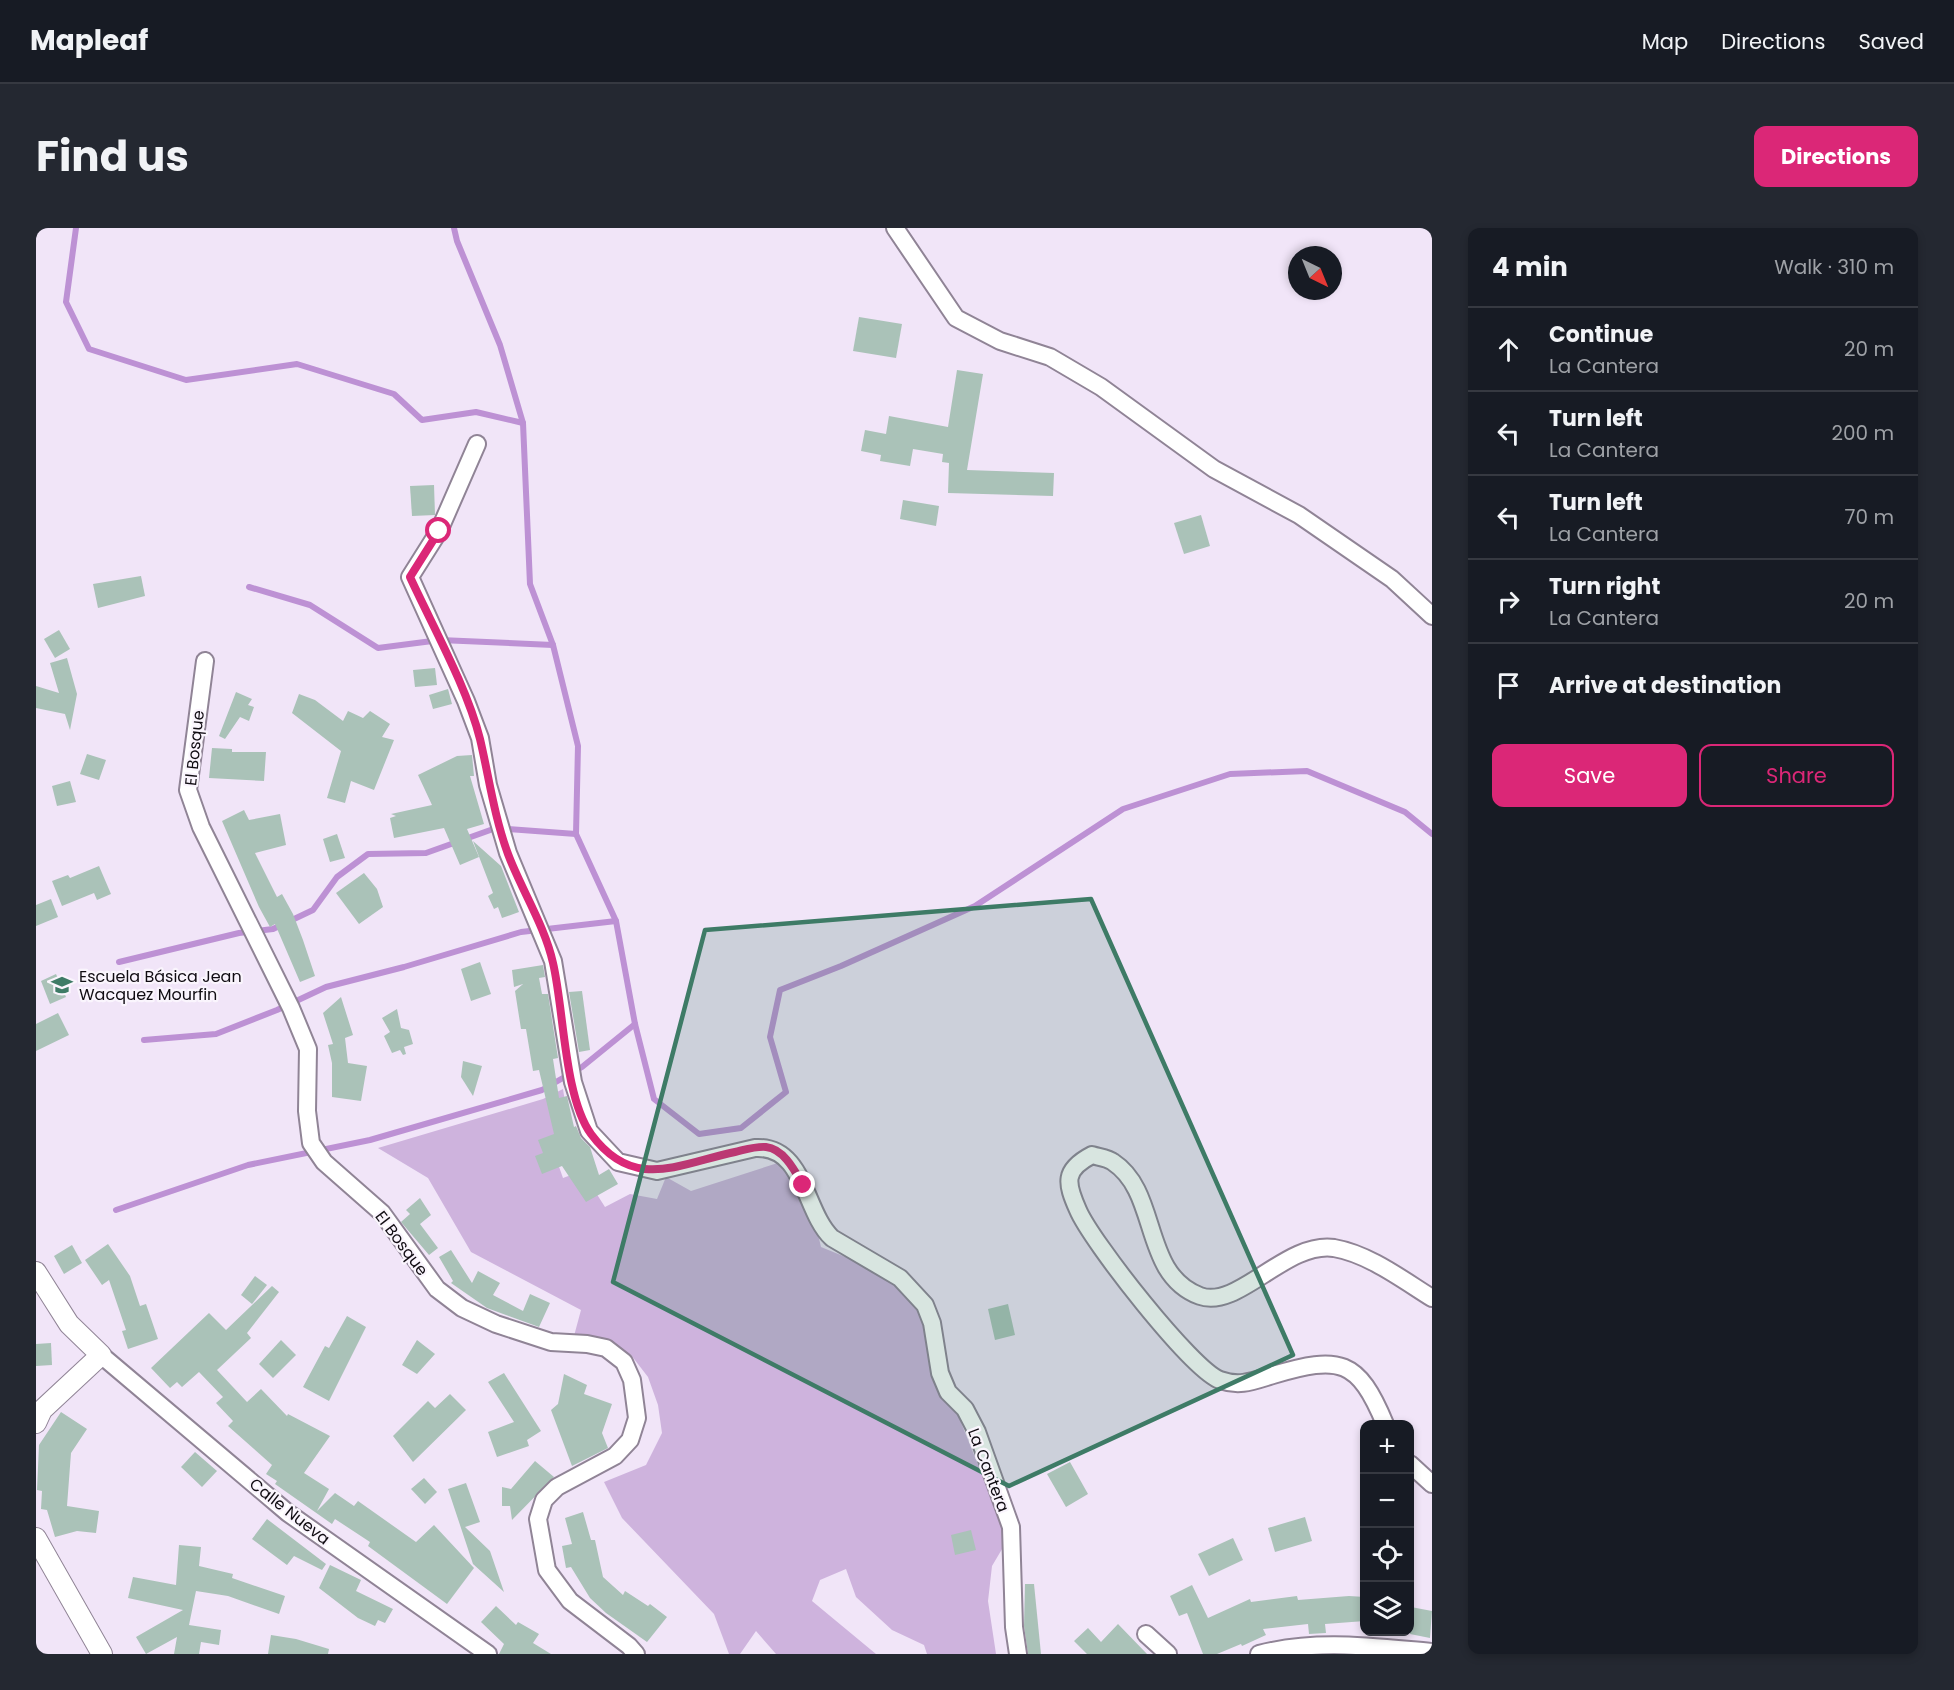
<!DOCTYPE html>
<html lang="en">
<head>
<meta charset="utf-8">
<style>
	body { margin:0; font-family:Poppins,sans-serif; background:#242831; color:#f1f3f6 }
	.controls { position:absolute; right:18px; bottom:18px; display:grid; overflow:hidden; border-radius:12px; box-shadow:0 3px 9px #0003 }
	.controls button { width:54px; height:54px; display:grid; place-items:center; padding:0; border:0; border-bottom:2px solid #363941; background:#171b24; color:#f1f3f6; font:30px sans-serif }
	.compass { position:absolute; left:1252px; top:18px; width:54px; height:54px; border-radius:50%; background:#171b24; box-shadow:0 3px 9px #0003; rotate:137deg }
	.stop { position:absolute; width:18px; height:18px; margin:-14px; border:4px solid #db2777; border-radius:50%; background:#fff }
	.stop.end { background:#db2777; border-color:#fff; box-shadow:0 2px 6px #0008 }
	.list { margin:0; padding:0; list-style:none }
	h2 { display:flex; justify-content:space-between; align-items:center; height:78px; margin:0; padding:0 24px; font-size:26px }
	h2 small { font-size:20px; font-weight:400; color:#9ea1a6 }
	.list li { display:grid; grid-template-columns:39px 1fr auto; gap:18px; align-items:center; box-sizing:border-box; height:84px; padding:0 24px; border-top:2px solid #363941 }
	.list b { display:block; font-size:22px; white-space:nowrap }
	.list p { margin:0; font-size:20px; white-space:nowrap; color:#9ea1a6 }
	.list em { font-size:20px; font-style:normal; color:#9ea1a6 }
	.actions { display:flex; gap:12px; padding:18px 24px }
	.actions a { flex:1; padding:14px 0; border:2px solid #db2777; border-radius:12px; text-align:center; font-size:21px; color:#db2777 }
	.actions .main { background:#db2777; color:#fff }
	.icon { flex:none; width:33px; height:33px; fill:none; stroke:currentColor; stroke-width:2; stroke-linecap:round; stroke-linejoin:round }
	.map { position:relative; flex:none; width:1396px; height:1426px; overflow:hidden; border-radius:12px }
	header { display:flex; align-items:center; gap:36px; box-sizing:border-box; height:84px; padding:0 30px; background:#171b24; border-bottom:2px solid #363941 }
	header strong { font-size:28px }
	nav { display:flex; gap:33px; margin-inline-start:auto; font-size:21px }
	.intro { display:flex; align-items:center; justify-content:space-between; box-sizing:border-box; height:144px; padding:0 36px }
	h1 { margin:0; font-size:42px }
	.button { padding:15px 27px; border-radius:12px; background:#db2777; color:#fff; font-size:21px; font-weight:700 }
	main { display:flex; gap:36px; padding:0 36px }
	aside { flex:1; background:#171b24; border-radius:12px; box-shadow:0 3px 9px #0003 }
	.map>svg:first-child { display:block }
	.green { fill:#ceb3dd }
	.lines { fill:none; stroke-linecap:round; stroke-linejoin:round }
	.stream { stroke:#bd91d4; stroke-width:6 }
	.building { fill:#aac2b8 }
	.minor-casing { stroke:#908496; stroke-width:20 }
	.tertiary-casing { stroke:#908496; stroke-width:22 }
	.minor { stroke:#fff; stroke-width:16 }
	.tertiary { stroke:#fff; stroke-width:20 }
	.route { stroke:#db2777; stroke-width:8 }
	.marked { fill:#3e7b66; fill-opacity:0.2; stroke:#3e7b66; stroke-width:4.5; stroke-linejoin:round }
	.labels { text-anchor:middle; stroke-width:4.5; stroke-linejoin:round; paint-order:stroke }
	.street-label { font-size:16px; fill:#100c12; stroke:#faf5fd }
	.poi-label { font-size:16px; fill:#100c12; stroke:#faf5fd; text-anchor:start }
</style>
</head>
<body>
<header>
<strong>Mapleaf</strong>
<nav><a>Map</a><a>Directions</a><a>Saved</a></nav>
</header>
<div class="intro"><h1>Find us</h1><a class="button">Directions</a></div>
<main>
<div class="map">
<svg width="1396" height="1426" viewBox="0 0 1396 1426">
	<rect width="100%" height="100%" fill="#f1e5f8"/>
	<polygon class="green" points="527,861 529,874 516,919 527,950 546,943 569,979 594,966 621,971 630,949 655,963 748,933 773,968 785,1019 878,1057 907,1150 972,1311 956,1338 952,1373 960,1426 891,1426 888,1417 856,1402 820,1369 810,1341 784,1352 776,1373 840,1426 740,1426 720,1403 704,1426 693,1426 678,1386 586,1290 568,1254 610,1237 626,1205 622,1177 612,1149 595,1127 573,1113 538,1108 545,1082 435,1024 392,950 342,920 507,871"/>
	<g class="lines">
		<g class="stream">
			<polyline points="40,0 30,74 53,121 150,152 261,136 358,166 386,192 440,184 487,195"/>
			<polyline points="418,0 421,13 464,117 487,195 494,356 517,417 542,518 540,606 580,693 599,796 618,871 663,906 705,900 750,864 734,809 744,762 805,738 939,678 1087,581 1194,546 1271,543 1369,584 1396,606"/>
			<polyline points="213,359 274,377 342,420 404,412 517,417"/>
			<polyline points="83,734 203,705 237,701 277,682 301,649 332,626 390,625 460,600 540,606"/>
			<polyline points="108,812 180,806 241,782 290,759 368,739 485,704 580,693"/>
			<polyline points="80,982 212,937 334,912 506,862 546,839 599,796"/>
		</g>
	</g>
	<g class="building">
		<polygon points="823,89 866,96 860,130 817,123"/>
		<polygon points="921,142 947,146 931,242 1018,245 1017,268 912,265 913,235 906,234 907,226 877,221 874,238 844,233 845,227 825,223 829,202 850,206 853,188 912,199"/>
		<polygon points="398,257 399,287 376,288 374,258"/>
		<polygon points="867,272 903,278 900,298 864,291"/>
		<polygon points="1165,287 1174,318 1148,326 1138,295"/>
		<polygon points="105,348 109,368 62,380 57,356"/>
		<polygon points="23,402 34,421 19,430 8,411"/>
		<polygon points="31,430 41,466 34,502 29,486 0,480 0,458 23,465 14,435"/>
		<polygon points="399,440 401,457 379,459 377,442"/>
		<polygon points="412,461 416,476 397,481 393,467"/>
		<polygon points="200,464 216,471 212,477 218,479 213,493 204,489 189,511 183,508"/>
		<polygon points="263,466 279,472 307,493 312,483 327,490 334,483 354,496 346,509 358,512 338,562 315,553 309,575 291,570 305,523 256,485"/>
		<polygon points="176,520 196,521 196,524 230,524 228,553 173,550"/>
		<polygon points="51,526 70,532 63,552 44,546"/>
		<polygon points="436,527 438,548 434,548 448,596 431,601 443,629 424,637 408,600 358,610 354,590 360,588 355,586 396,577 382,547 421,528"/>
		<polygon points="34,553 40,574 21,578 16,558"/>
		<polygon points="208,582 213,592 244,586 250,617 219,625 241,669 246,666 257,686 267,712 279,748 264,754 239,696 234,699 223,679 186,593"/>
		<polygon points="301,606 309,630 294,634 287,611"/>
		<polygon points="437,613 465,638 483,684 466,690 462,679 458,681 452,668 457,665"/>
		<polygon points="63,638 75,666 61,672 58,665 26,678 16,653 32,647 34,650"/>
		<polygon points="328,645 341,661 347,679 323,696 300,665"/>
		<polygon points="15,671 22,689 0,698 0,677"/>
		<polygon points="444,734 455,766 435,773 425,741"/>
		<polygon points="507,737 509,749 503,750 506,766 512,766 522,830 517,831 523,870 531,868 538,899 540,898 545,910 554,919 563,947 573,941 582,956 550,974 526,938 506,946 499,928 507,925 502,912 518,906 503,842 497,843 490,801 485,801 479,763 487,756 478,759 476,742"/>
		<polygon points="20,746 30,769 14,776 5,753"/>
		<polygon points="546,763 554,822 543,824 533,764"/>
		<polygon points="305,769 317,807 309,810 312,835 331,838 325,873 296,869 296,835 292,817 297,816 287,785"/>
		<polygon points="361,781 365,800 373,802 377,816 368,819 370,826 367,827 364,822 356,825 348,808 354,804 346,790"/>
		<polygon points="22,785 33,807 0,823 0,796"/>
		<polygon points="427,833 446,838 437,868 425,849"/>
		<polygon points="384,970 395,987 384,996 402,1020 393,1027 365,994 374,986 370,982"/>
		<polygon points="72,1016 94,1048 104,1078 110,1076 122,1111 92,1121 86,1103 90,1102 73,1052 66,1057 49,1032"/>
		<polygon points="36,1017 46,1035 28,1046 18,1028"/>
		<polygon points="415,1022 436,1055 442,1043 464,1055 457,1067 487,1083 494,1066 514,1075 503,1099 451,1080 415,1055 417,1053 403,1029"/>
		<polygon points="219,1048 231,1057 216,1076 205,1067"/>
		<polygon points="236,1058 243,1064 211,1105 215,1110 181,1142 211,1174 225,1161 251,1188 252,1186 294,1208 268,1245 293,1261 281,1283 299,1265 318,1278 322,1273 380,1314 398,1297 438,1340 411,1376 332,1318 334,1314 299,1291 296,1296 239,1256 241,1253 230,1246 236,1237 192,1198 197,1193 180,1175 187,1169 163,1144 146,1159 141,1154 134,1160 115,1140 173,1085 190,1102"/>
		<polygon points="972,1076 979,1107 959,1112 952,1081"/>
		<polygon points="311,1088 330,1099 293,1173 267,1159 289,1118 293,1120"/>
		<polygon points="245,1112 260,1127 237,1150 223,1136"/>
		<polygon points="381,1112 399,1126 381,1146 366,1137"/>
		<polygon points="15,1115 16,1137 0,1138 0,1116"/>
		<polygon points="468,1145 505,1203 491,1212 493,1218 461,1229 452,1204 478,1194 452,1154"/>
		<polygon points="528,1146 551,1157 548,1166 576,1176 566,1205 572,1220 536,1238 515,1182 522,1176"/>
		<polygon points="414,1166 430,1182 377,1234 357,1208 392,1173 399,1180"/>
		<polygon points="25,1184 51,1201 35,1225 31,1278 63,1283 60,1305 41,1303 19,1309 11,1282 5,1281 6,1263 1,1262 3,1217"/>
		<polygon points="159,1224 181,1243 166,1259 145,1239"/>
		<polygon points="499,1233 518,1249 476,1292 474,1278 466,1278 466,1259 475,1261"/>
		<polygon points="1034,1234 1052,1266 1030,1279 1011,1246"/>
		<polygon points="388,1250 401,1264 389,1276 375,1261"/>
		<polygon points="430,1255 444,1294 429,1299 454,1323 468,1364 437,1336 412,1261"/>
		<polygon points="547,1284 555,1312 559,1312 567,1349 587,1367 589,1363 612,1378 614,1376 631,1389 611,1414 570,1385 554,1370 535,1339 530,1340 526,1318 536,1316 529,1290"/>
		<polygon points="1269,1289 1276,1313 1239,1324 1232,1300"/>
		<polygon points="231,1291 290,1336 286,1342 258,1328 251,1337 216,1311"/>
		<polygon points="935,1302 940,1322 919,1327 915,1307"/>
		<polygon points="1197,1310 1207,1332 1173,1348 1162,1326"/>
		<polygon points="143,1317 165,1319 163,1338 197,1346 196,1350 249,1368 243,1386 192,1368 160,1363 153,1397 185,1402 183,1417 165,1414 163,1426 138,1426 141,1409 110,1426 100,1409 147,1382 92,1370 97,1349 140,1357"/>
		<polygon points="294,1337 325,1352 320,1363 357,1381 349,1395 342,1392 339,1398 322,1390 283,1360"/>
		<polygon points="989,1356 998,1356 1005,1426 992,1426 988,1398"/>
		<polygon points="1156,1357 1172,1390 1214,1371 1215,1374 1261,1368 1262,1372 1313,1368 1329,1369 1329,1393 1289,1396 1290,1405 1273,1406 1272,1396 1227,1401 1230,1407 1206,1418 1205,1416 1181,1426 1167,1426 1151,1385 1143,1388 1134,1368"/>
		<polygon points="460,1378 480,1397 482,1394 503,1406 497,1415 515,1426 463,1426 468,1416 445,1394"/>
		<polygon points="1375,1379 1396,1383 1394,1410 1374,1406"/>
		<polygon points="1082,1396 1111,1426 1051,1426 1038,1413 1052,1400 1065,1414"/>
		<polygon points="235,1407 260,1411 293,1421 292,1426 232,1426"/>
	</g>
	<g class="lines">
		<defs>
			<g id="minor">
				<polyline points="859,0 920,90 964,113 1014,129 1065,159 1178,241 1263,287 1356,351 1396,388"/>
				<path d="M441,216L403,303L374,349L430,473L444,510L452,557L472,625L517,733L537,854L553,903L582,934L621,943L719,920C769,917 768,984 796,1010L864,1050L889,1077L896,1095L904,1145L912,1164L929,1181L941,1204L975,1299L978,1399L982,1426"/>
				<polyline points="169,433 152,562 165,599 255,780 272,821 271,883 275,915 288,934 346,985 401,1061 426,1080 460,1096 515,1114 551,1116 570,1120 588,1134 596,1152 601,1190 594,1212 579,1228 521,1259 508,1272 502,1291 511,1342 534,1373 593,1418 600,1426"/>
				<polyline points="65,1127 252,1285 452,1426"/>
				<path d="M1349,1196C1322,1131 1304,1127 1237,1147C1217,1153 1204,1159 1184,1152C1156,1142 1055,1013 1042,982C1030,955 1027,942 1056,927C1062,929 1072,930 1077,934C1124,965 1105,1046 1164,1068C1202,1082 1250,1013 1298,1020C1333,1026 1367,1052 1396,1070"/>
				<polyline points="1374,1236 1396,1256"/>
				<polyline points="1110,1406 1132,1426"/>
				<path d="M1223,1426C1281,1411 1337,1419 1396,1424"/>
			</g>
			<g id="tertiary">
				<polyline points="0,1044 33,1096 65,1127 6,1182 0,1195"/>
				<polyline points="0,1310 66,1426"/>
			</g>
		</defs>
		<use href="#minor" class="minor-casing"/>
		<use href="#tertiary" class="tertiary-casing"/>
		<use href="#minor" class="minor"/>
		<use href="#tertiary" class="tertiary"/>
	</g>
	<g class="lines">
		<path class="route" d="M403,303L374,349C397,399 431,459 444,511C453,549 458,588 472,626C485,661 509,698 517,735C528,781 528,869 555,906C598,964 642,936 699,924C708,922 720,918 730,919C748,921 759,943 767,957"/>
	</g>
	<path class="marked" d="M1055,671L1257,1127L973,1258L577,1054L669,702Z"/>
	<defs>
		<symbol id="school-bare" viewBox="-9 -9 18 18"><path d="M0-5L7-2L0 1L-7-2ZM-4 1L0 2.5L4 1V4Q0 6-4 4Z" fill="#3e7b66" stroke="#faf5fd" stroke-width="2.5" paint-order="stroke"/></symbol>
	</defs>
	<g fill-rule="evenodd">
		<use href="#school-bare" x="11" y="742" width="30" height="30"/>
	</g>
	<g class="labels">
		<g class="street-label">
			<text transform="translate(158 520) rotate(-84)" y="6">El Bosque</text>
			<text transform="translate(366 1015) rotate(53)" y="6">El Bosque</text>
			<text transform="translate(953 1242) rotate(69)" y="6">La Cantera</text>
			<text transform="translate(254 1283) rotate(38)" y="6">Calle Nueva</text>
		</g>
		<g class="poi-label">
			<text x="43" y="754">Escuela Básica Jean<tspan x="43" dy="18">Wacquez Mourfin</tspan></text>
		</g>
	</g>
</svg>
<div class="controls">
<button>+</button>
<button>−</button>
<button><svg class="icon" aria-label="locate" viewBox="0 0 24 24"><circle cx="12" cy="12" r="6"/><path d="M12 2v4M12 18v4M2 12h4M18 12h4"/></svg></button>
<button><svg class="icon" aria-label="layers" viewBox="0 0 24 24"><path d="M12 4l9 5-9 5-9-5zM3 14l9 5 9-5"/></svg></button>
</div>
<svg class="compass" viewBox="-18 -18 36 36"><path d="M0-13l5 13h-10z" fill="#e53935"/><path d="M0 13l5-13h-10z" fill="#9ea1a6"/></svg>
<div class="stop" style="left:403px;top:303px"></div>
<div class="stop end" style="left:767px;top:957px"></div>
</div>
<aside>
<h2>4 min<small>Walk · 310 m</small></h2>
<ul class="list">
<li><svg class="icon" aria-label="ahead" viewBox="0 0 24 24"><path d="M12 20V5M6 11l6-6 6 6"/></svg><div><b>Continue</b><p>La Cantera</p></div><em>20 m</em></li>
<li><svg class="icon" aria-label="left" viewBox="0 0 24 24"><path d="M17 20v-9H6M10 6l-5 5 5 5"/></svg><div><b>Turn left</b><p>La Cantera</p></div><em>200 m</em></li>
<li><svg class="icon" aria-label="left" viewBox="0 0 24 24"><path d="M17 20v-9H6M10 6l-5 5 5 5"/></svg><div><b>Turn left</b><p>La Cantera</p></div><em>70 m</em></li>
<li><svg class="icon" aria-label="right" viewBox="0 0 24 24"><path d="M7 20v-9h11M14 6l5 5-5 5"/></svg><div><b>Turn right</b><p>La Cantera</p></div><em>20 m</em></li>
<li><svg class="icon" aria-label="arrive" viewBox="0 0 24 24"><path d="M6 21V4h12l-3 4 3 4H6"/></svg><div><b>Arrive at destination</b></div></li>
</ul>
<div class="actions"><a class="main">Save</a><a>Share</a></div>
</aside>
</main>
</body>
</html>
